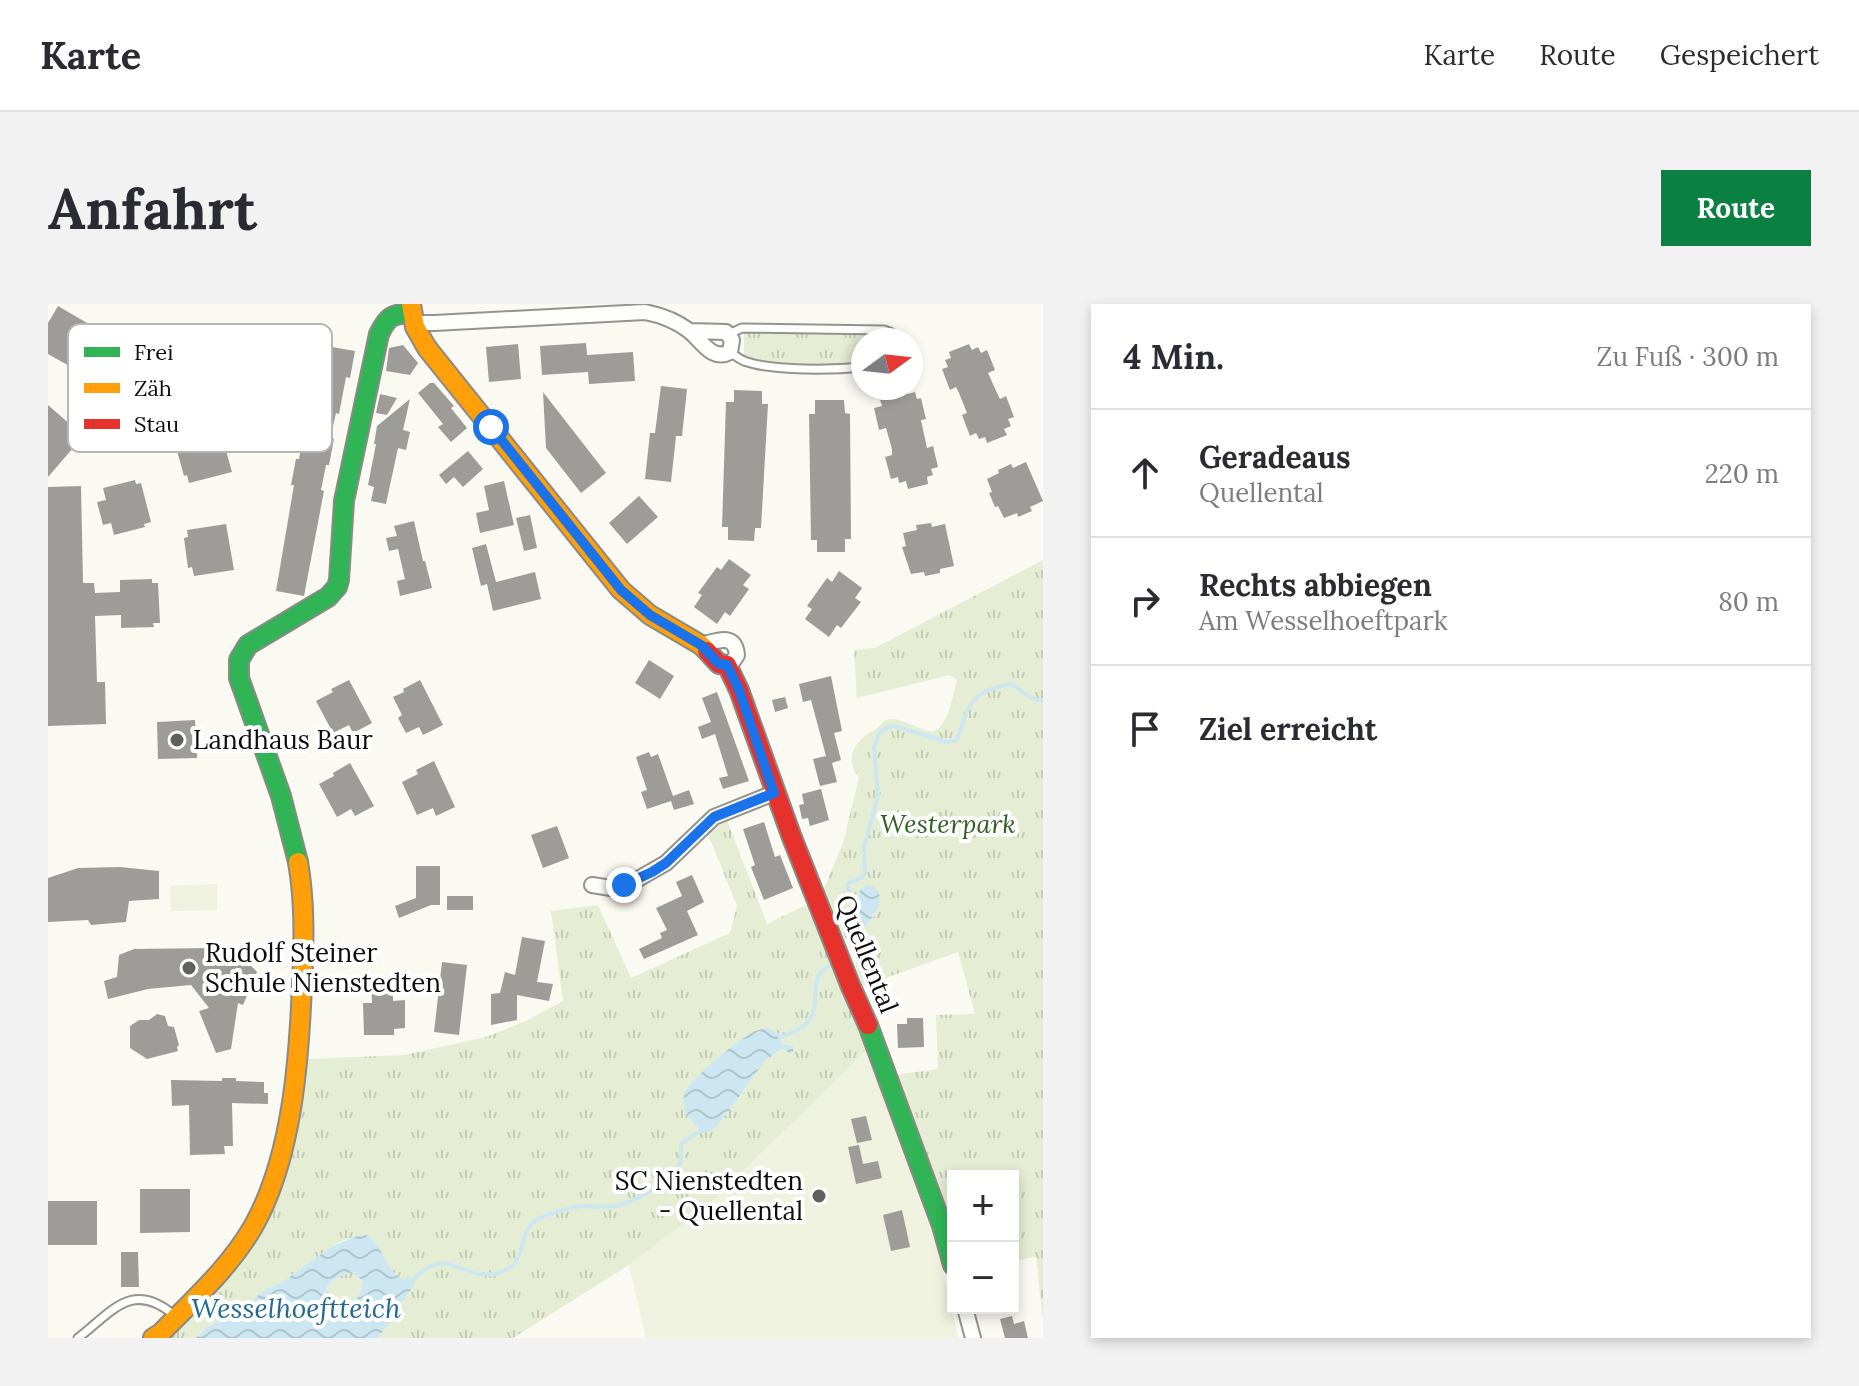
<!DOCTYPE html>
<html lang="de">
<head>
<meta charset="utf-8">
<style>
	body { margin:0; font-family:Lora,serif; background:#f2f2f3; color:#2b2b33 }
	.controls { position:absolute; right:24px; bottom:24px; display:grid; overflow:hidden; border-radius:0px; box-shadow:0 4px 12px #0003 }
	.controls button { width:72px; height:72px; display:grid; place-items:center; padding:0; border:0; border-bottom:2px solid #e1e1e2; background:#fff; color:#2b2b33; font:40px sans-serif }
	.compass { position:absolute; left:803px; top:24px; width:72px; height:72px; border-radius:50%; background:#fff; box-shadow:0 4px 12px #0003; rotate:75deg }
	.stop { position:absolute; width:24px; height:24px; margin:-18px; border:6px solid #1a73e8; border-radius:50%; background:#fff }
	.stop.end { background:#1a73e8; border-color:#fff; box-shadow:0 2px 8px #0008 }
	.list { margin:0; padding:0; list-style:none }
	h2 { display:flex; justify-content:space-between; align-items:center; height:104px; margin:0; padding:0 32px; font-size:34px }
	h2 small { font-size:26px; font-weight:400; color:#7c7c81 }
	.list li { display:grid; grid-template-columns:52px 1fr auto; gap:24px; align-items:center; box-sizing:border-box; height:128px; padding:0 32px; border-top:2px solid #e1e1e2 }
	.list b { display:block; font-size:30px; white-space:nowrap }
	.list p { margin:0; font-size:26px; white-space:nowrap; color:#7c7c81 }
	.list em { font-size:26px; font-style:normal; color:#7c7c81 }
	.icon { flex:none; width:44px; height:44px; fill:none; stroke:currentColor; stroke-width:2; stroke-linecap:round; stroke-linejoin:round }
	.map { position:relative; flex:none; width:995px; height:1034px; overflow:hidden; border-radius:0px }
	header { display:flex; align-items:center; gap:48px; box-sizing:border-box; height:112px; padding:0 40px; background:#fff; border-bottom:2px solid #e1e1e2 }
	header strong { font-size:38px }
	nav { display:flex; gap:44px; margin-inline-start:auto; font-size:28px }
	.intro { display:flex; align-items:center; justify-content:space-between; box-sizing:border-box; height:192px; padding:0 48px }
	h1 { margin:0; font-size:56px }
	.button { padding:20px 36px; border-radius:0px; background:#0b8043; color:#fff; font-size:28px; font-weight:700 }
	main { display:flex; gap:48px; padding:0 48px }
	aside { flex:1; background:#fff; border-radius:0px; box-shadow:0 4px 12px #0003 }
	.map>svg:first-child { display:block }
	.park { fill:url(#park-tufts); fill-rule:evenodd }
	.pitch { fill:#eef2de }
	.water { fill:url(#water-waves); fill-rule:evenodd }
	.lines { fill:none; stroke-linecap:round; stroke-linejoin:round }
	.stream { stroke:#cce7f1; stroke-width:4 }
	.building { fill:#9e9c98 }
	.lane-casing { stroke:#949390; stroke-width:11 }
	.street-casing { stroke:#949390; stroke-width:18 }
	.fast-casing { stroke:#8a8a87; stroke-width:22 }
	.slow-casing { stroke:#8a8a87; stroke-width:22 }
	.jam-casing { stroke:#8a8a87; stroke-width:22 }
	.lane { stroke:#fefefd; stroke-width:7 }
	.street { stroke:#fefefd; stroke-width:14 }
	.fast { stroke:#30b455; stroke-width:18 }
	.slow { stroke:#ff9f0a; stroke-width:18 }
	.jam { stroke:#e5322d; stroke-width:18 }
	.route { stroke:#1a73e8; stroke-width:10 }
	.poi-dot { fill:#60605d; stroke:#fff; stroke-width:3 }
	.labels { text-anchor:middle; stroke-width:8; stroke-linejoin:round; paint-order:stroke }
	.poi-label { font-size:26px; fill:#0d0d0d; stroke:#fff; text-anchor:start }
	.park-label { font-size:26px; font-style:italic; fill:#345f23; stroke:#fff }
	.street-label { font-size:26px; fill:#0d0d0d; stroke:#fff }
	.water-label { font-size:28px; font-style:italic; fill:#226a94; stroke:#fff }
	.key { fill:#fff; stroke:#b6b6b6; stroke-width:2 }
	.key-label { font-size:22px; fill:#0d0d0d }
</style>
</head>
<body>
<header>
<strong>Karte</strong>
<nav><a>Karte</a><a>Route</a><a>Gespeichert</a></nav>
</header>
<div class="intro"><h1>Anfahrt</h1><a class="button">Route</a></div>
<main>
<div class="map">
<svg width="995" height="1034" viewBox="0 0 995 1034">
	<defs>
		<pattern id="park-tufts" width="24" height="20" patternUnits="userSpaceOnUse" patternTransform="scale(2)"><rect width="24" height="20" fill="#e5eed4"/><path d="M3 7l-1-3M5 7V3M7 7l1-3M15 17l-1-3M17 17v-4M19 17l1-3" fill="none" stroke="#c3cbb5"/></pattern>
		<pattern id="water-waves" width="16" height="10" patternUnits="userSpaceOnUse" patternTransform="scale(2)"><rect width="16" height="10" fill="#cce7f1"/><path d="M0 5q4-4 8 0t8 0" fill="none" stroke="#aec5cd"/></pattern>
	</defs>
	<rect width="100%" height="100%" fill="#faf9f2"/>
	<g class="park">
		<path d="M696,28L831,30L842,36H815V58C783,63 726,63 696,53Z"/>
		<path d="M995,256V1017L988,953L965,957V872H905V932L846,771L890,765L888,711L927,710L910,648L815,682L808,663V656L775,587L795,539L811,474C799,458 802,444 818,431C821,428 826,427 829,424C835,419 836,415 844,415C857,415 878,430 886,427C901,422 905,389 909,376L902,371L809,394L806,346L827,344ZM809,591L828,610L817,623L804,606L811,601Z"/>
		<path d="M679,516L719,620L758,601L791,675L818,747L659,902L581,961L465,1034H329L355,1005L354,998L358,992L355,975C338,967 335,948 324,934L296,936L283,943L237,976L219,985L198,1000L158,1024L148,1034H114L219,912L234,882L244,847L260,755L356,751L438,733L478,717L515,697L503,607L550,601L583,674L682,629L689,602L660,530ZM707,727L732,730L733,740L742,742L733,745L717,757L671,820L650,772Z"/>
		<path d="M304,969C324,978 311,1004 296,1003C290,1003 282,996 277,993C277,977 290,972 304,969Z"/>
	</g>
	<g class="pitch">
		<polygon points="169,580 169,606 123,607 122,582"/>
		<polygon points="818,747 885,932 899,984 910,1034 598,1034 581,961 659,902"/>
	</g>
	<g class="water">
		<path d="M821,580C842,590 828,610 817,623L809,622L802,611L811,601C809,590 810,585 821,580Z"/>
		<path d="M719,724L732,730L734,740L745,742V748L741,749L736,745H733L717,757L671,820L663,827L656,829C645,819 632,807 636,791C639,777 692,734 707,727C711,726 715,725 719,724Z"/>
		<path d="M320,931C336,943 336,966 355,975L363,973L367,980L354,998L355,1005L329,1034H148L158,1024L198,1000L219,985L237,976L283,943L309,932ZM304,969C320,976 314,987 307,998L299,999V1003C292,1003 288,999 283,995L277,993C277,977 290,972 304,969Z"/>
	</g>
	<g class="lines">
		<g class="stream">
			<path d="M811,601C803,594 799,590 800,579L815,573L817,570L816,543L830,492L826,444L831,429L838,424L846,422L899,438L908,437C912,429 914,421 917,412C926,388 940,385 963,380C975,386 982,397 995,397"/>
			<polyline points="812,636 813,623"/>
			<polyline points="807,649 811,642"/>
			<path d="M732,733C745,729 758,724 764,711C771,693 761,668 785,660"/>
			<path d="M365,976C400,938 414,979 450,969C478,961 469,943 480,925C484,917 496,911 505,909C514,906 525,903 535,902C545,902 556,904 566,902C584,900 625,875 632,859C634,853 633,846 633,840L653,826"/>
		</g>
	</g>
	<g class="building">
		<polygon points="10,2 46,23 23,63 0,50 0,19"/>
		<polygon points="538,39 539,51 585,48 587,77 541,80 540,68 494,71 492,42"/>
		<polygon points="470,40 473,75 441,78 438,43"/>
		<polygon points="921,40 924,46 930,43 933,49 939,46 947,66 940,69 949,89 952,95 958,92 966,113 960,115 963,122 956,125 959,131 939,139 937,133 931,135 928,129 922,132 914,111 919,109 911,89 908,83 902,86 894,65 900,63 897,56 903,54 901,48"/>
		<polygon points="355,41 370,59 362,71 338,67 341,44"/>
		<polygon points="284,43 307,47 302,74 298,73 291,110 288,109 285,122 283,134 286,135 281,161 278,161 273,186 276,187 256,292 228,287 246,181 243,181 248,155 251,155 256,129 253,129 259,103 261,104 267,77 278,80"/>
		<polygon points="382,79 386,79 406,102 403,104 419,124 403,138 390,123 395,120 370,89"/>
		<polygon points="613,82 639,85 634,132 628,132 623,178 597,175 602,129 607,129"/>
		<polygon points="853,84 858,84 860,90 867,88 869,95 873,94 878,115 873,116 879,144 885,142 890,163 883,165 885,171 879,173 880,180 860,185 858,177 851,179 850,173 843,175 837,153 844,151 844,145 838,124 831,126 826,104 834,102 832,96 838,95 837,88"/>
		<polygon points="686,86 714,87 714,100 720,100 713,224 707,224 706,237 680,236 680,223 674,223 678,98 686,98"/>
		<polygon points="495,88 558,169 533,189 498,144"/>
		<polygon points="332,90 349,94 339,111 328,109"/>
		<polygon points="362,95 355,126 362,128 358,146 350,144 338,200 323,197 326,183 320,181 328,140 326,140 329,122"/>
		<polygon points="767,96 796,96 797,109 802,110 803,235 797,235 797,248 769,248 769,236 763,236 761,110 767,110"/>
		<polygon points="0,101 32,129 32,136 0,173"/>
		<polygon points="171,122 184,168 141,179 139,171 136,172 128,143 131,142 129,133"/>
		<polygon points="420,147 435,165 415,183 406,173 398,180 391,171"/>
		<polygon points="978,158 995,197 982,203 984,207 970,213 969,209 956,214 950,202 947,203 941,189 944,188 939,175 951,169 950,166 963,160 965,164"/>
		<polygon points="87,176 88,180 93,179 103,218 96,220 97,223 66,231 63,219 55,221 49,198 58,196 55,184"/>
		<polygon points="456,177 466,221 432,229 428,209 441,206 436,182"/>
		<polygon points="33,182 35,279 46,279 47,289 72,288 72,276 104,275 104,279 110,279 112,319 105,319 106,323 73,324 73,311 47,312 49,378 57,378 58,420 0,422 0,183"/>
		<polygon points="591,192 610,213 579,240 561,219"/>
		<polygon points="482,211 489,244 476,247 468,214"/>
		<polygon points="366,217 375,257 377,257 384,284 352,292 349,277 357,275 350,245 341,247 338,234 349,232 346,222"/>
		<polygon points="883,219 884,223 897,220 906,262 892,265 892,269 877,272 876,268 863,270 854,243 858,242 855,229 869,226 868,221"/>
		<polygon points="178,220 186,266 146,272 144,263 140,264 136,234 140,233 139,226"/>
		<polygon points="438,240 448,278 487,268 493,295 445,307 439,280 433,282 424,244"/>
		<polygon points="681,255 703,271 695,281 701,285 682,312 677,308 669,320 646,303 654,291 650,289 669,263 673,266"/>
		<polygon points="791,267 814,284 807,294 813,298 793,324 789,321 781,333 757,315 764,305 759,302 779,274 784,278"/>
		<polygon points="601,356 626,372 612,395 587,379"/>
		<polygon points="783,372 794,427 786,429 793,456 784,459 789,478 772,482 765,455 778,452 763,396 755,398 751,380"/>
		<polygon points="301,376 324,419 305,429 301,421 285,429 268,397 285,388 283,385"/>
		<polygon points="372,376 395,421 375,431 371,423 358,429 350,414 354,411 345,393 356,388 355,385"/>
		<polygon points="669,388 701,477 675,485 671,474 680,472 667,430 654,435 650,423 663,418 654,394"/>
		<polygon points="737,393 740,404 727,408 724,396"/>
		<polygon points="147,416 149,454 110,455 109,418"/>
		<polygon points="601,448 603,453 610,450 625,492 641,486 646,500 626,506 623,497 599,505 593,488 599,486 588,453"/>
		<polygon points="386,457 407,503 388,512 385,504 369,511 354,478 370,470 368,466"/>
		<polygon points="302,459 326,502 307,512 303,505 289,513 271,480 286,472 285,469"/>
		<polygon points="773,485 781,516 762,522 760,514 754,515 751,501 756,500 754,490"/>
		<polygon points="716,518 727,553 732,551 745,584 716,596 703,563 707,561 695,525"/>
		<polygon points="509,522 521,554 495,564 483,531"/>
		<polygon points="368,562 392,562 392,601 383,601 351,614 347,602 368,594"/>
		<polygon points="72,563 111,567 111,595 81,597 78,618 43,621 40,616 0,618 0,574 30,564"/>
		<polygon points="644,571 656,598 639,607 650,631 596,655 591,645 614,634 612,629 619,626 608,604 634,592 628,578"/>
		<rect x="399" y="592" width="26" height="14"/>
		<polygon points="474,633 497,637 489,678 505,680 501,697 469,691 469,716 443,721 443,690 452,689 457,668 467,671"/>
		<polygon points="162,644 175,646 177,653 191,649 209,668 195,701 190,699 183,745 168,749 151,707 161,704 143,681 100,685 60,695 56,677 69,673 71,651 86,645"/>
		<polygon points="394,658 419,661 411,731 386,728"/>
		<polygon points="323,673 340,673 340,691 345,691 345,697 357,696 357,724 346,725 346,731 316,731 315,699 324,699"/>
		<polygon points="109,710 117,712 120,722 126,723 131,741 129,743 130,747 99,755 82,744 82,722 91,716 101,716"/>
		<polygon points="859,714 875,714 876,743 850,744 849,720 859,720"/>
		<polygon points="174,774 188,774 188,777 216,778 216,789 220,789 220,800 184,799 185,842 176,842 177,850 142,851 141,801 124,802 123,776 174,777"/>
		<polygon points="818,812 824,836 809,839 803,815"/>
		<polygon points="811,841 815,860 830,857 834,874 808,880 800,843"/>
		<polygon points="92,885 142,885 142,928 92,929"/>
		<rect x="0" y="897" width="49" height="44"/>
		<polygon points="854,906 862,943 843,947 835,911"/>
		<polygon points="73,948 90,948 91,983 73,983"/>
		<polygon points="964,1012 966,1020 976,1017 980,1034 957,1034 952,1015"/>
	</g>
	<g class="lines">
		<defs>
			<g id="lane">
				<polyline points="681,30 694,24 836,26 842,28 850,36"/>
				<path d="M682,48C688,52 692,56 699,58C727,67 785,66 815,63"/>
				<path d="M30,1034C65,1007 84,976 126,1011"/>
			</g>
			<g id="street">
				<path d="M366,19H386L597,8C612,11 628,17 640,26C653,35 663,58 682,48L684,36L678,28L642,27"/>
				<path d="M653,341C668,337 687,328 689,351L683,360L679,361"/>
				<polyline points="544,581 563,584 590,575 618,559 666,513 726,489"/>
				<polyline points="917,1004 925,1034"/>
			</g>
			<g id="fast">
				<path d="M250,558L233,492L191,374V356L200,341L280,293L289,283L291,276L296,197L331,30C340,12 343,11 363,8"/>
				<polyline points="820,721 894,922 905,961"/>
			</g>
			<g id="slow">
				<polyline points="363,0 367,23 379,44 573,286 602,311 653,341 659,347"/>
				<path d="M105,1034L113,1029C146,995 181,964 205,923C244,854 251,758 254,680C256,639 257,598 250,558"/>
			</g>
			<polyline id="jam" points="659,347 671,360 679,361 691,386 743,531 803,683 820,721"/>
		</defs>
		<use href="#lane" class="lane-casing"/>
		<use href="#street" class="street-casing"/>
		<use href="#fast" class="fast-casing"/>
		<use href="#slow" class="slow-casing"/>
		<use href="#jam" class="jam-casing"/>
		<use href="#lane" class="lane"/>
		<use href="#street" class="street"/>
		<use href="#fast" class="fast"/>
		<use href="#slow" class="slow"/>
		<use href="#jam" class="jam"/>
	</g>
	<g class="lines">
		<polyline class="route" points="443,123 573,286 602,311 653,341 671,360 679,361 691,386 726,489 666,513 618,559 604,568 576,581"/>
	</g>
	<g class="poi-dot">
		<circle cx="129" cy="436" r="8"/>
		<circle cx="141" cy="664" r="8"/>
		<circle cx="771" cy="892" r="8"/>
	</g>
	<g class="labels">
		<g class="poi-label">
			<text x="145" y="445">Landhaus Baur</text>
			<text x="157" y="658">Rudolf Steiner<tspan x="157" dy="30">Schule Nienstedten</tspan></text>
			<text x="755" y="886" text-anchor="end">SC Nienstedten<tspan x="755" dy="30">- Quellental</tspan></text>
		</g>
		<g class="park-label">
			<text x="900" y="529">Westerpark</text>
		</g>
		<g class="street-label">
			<text transform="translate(819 650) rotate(68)" y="9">Quellental</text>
		</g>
		<g class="water-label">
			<text x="248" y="1014">Wesselhoeftteich</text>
		</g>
	</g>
	<rect x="20" y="20" width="264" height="128" rx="12" class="key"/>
	<rect x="36" y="43" width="36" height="10" fill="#30b455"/>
	<rect x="36" y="79" width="36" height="10" fill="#ff9f0a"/>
	<rect x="36" y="115" width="36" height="10" fill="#e5322d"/>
	<g class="key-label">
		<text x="86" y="56">Frei</text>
		<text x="86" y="92">Zäh</text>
		<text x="86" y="128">Stau</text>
	</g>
</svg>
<div class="controls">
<button>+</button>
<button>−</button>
</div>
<svg class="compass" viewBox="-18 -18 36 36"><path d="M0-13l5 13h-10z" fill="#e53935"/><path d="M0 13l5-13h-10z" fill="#7c7c81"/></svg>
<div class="stop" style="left:443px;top:123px"></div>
<div class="stop end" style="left:576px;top:581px"></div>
</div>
<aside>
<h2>4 Min.<small>Zu Fuß · 300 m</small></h2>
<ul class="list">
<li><svg class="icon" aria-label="ahead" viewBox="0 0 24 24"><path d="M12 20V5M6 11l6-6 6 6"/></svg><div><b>Geradeaus</b><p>Quellental</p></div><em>220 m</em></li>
<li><svg class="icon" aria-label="right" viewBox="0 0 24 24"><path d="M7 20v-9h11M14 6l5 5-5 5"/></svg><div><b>Rechts abbiegen</b><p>Am Wesselhoeftpark</p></div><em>80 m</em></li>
<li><svg class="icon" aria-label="arrive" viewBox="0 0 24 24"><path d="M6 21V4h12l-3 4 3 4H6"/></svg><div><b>Ziel erreicht</b></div></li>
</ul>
</aside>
</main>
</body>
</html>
